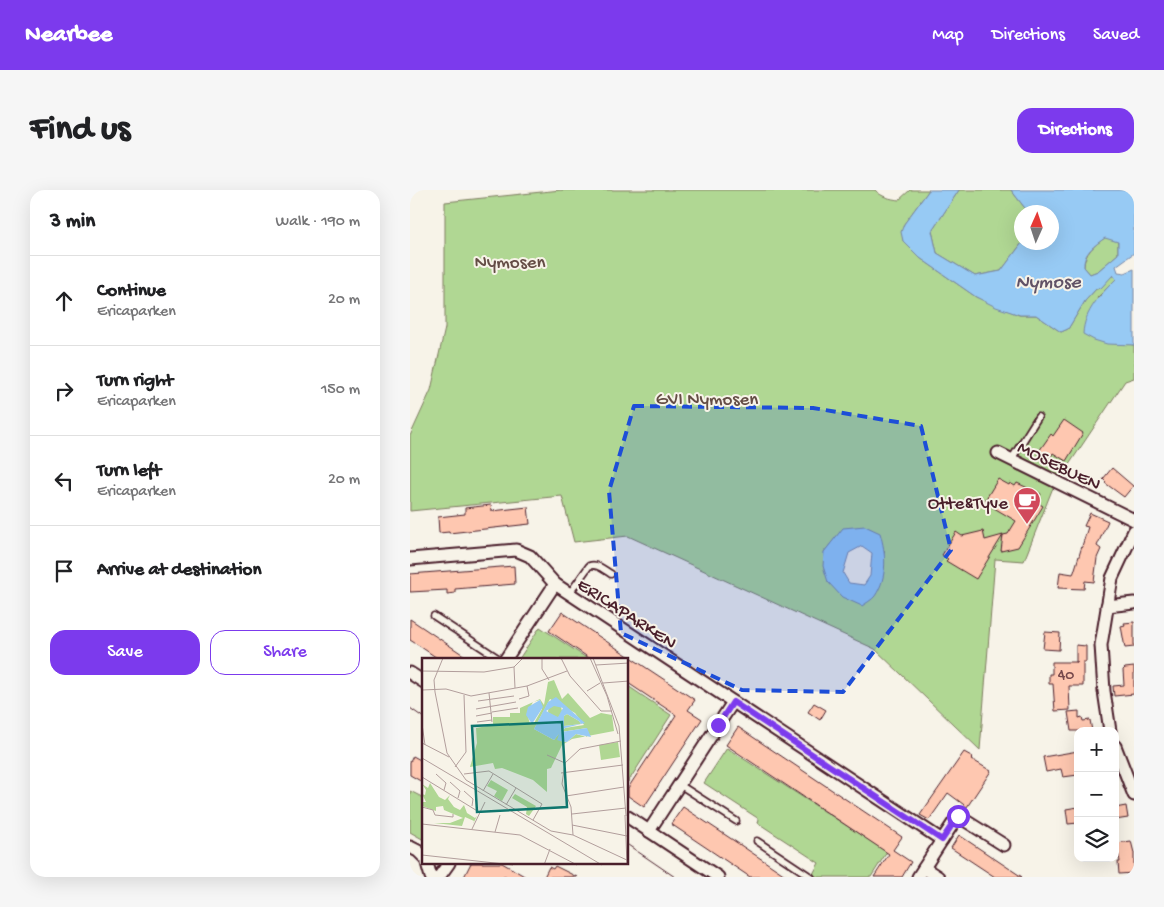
<!DOCTYPE html>
<html lang="en">
<head>
<meta charset="utf-8">
<style>
	body { margin:0; font-family:"Gochi Hand",sans-serif; background:#f6f6f6; color:#202124 }
	.controls { position:absolute; right:15px; bottom:15px; display:grid; overflow:hidden; border-radius:10px; box-shadow:0 5px 20px #0002 }
	.controls button { width:45px; height:45px; display:grid; place-items:center; padding:0; border:0; border-bottom:1px solid #e0e0e0; background:#fff; color:#202124; font:25px sans-serif }
	.compass { position:absolute; left:604px; top:15px; width:45px; height:45px; border-radius:50%; background:#fff; box-shadow:0 5px 20px #0002; rotate:3deg }
	.stop { position:absolute; width:15px; height:15px; margin:-11px; border:4px solid #7c3aed; border-radius:50%; background:#fff }
	.stop.end { background:#7c3aed; border-color:#fff; box-shadow:0 1px 5px #0008 }
	.list { margin:0; padding:0; list-style:none }
	h2 { display:flex; justify-content:space-between; align-items:center; height:65px; margin:0; padding:0 20px; font-size:21px }
	h2 small { font-size:16px; font-weight:400; color:#757577 }
	.list li { display:grid; grid-template-columns:32px 1fr auto; gap:15px; align-items:center; box-sizing:border-box; height:90px; padding:0 20px; border-top:1px solid #e0e0e0 }
	.list b { display:block; font-size:19px; white-space:nowrap }
	.list p { margin:0; font-size:16px; white-space:nowrap; color:#757577 }
	.list em { font-size:16px; font-style:normal; color:#757577 }
	.actions { display:flex; gap:10px; padding:15px 20px }
	.actions a { flex:1; padding:11px 0; border:1px solid #7c3aed; border-radius:15px; text-align:center; font-size:18px; color:#7c3aed }
	.actions .main { background:#7c3aed; color:#fff }
	.icon { flex:none; width:28px; height:28px; fill:none; stroke:currentColor; stroke-width:2; stroke-linecap:round; stroke-linejoin:round }
	.map { position:relative; flex:none; width:724px; height:687px; overflow:hidden; border-radius:15px }
	header { display:flex; align-items:center; gap:30px; box-sizing:border-box; height:70px; padding:0 25px; background:#7c3aed; color:#fff }
	header strong { font-size:24px }
	nav { display:flex; gap:28px; margin-inline-start:auto; font-size:18px }
	.intro { display:flex; align-items:center; justify-content:space-between; box-sizing:border-box; height:120px; padding:0 30px }
	h1 { margin:0; font-size:35px }
	.button { padding:12px 22px; border-radius:15px; background:#7c3aed; color:#fff; font-size:18px; font-weight:700 }
	main { display:flex; gap:30px; padding:0 30px }
	aside { flex:1; background:#fff; border-radius:15px; box-shadow:0 5px 20px #0002 }
	.map>svg:first-child { display:block }
	.green { fill:#b0d793; stroke:#7d7b5f; fill-rule:evenodd }
	.water { fill:#97caf4; stroke:#7886a4; fill-rule:evenodd }
	.building { fill:#fec7b0; stroke:#4a1f2b }
	.lines { fill:none; stroke-linecap:round; stroke-linejoin:round }
	.service-casing { stroke:#4a1f2b; stroke-width:9 }
	.minor-casing { stroke:#4a1f2b; stroke-width:15 }
	.service { stroke:#f7f3e8; stroke-width:5.5 }
	.minor { stroke:#f7f3e8; stroke-width:11 }
	.tram { stroke:#4a1f2b; stroke-width:1 }
	.route { stroke:#7c3aed; stroke-width:6 }
	.marked { fill:#1d4ed8; fill-opacity:0.2; stroke:#1d4ed8; stroke-width:4; stroke-dasharray:10 6; stroke-linejoin:round }
	.labels { text-anchor:middle; stroke-width:4; stroke-linejoin:round; paint-order:stroke }
	.number-label { font-size:16px; fill:#77494c }
	.park-label { font-size:19px; fill:#644d45; stroke:#f7f3e8 }
	.street-label { font-size:19px; fill:#4a1f2b; stroke:#f7f3e8 }
	.poi-label { font-size:19px; fill:#4a1f2b; stroke:#f7f3e8; text-anchor:end }
	.water-label { font-size:20px; font-style:italic; fill:#615267; stroke:#f7f3e8 }
	.inset-road { fill:none; stroke:#b29e9c; stroke-width:1 }
	.view { fill:#0f766e; fill-opacity:0.15; stroke:#0f766e; stroke-width:2.5 }
	.inset-edge { fill:none; stroke:#4a1f2b; stroke-width:2.5 }
</style>
</head>
<body>
<header>
<strong>Nearbee</strong>
<nav><a>Map</a><a>Directions</a><a>Saved</a></nav>
</header>
<div class="intro"><h1>Find us</h1><a class="button">Directions</a></div>
<main>
<aside>
<h2>3 min<small>Walk · 190 m</small></h2>
<ul class="list">
<li><svg class="icon" aria-label="ahead" viewBox="0 0 24 24"><path d="M12 20V5M6 11l6-6 6 6"/></svg><div><b>Continue</b><p>Ericaparken</p></div><em>20 m</em></li>
<li><svg class="icon" aria-label="right" viewBox="0 0 24 24"><path d="M7 20v-9h11M14 6l5 5-5 5"/></svg><div><b>Turn right</b><p>Ericaparken</p></div><em>150 m</em></li>
<li><svg class="icon" aria-label="left" viewBox="0 0 24 24"><path d="M17 20v-9H6M10 6l-5 5 5 5"/></svg><div><b>Turn left</b><p>Ericaparken</p></div><em>20 m</em></li>
<li><svg class="icon" aria-label="arrive" viewBox="0 0 24 24"><path d="M6 21V4h12l-3 4 3 4H6"/></svg><div><b>Arrive at destination</b></div></li>
</ul>
<div class="actions"><a class="main">Save</a><a>Share</a></div>
</aside>
<div class="map">
<svg width="724" height="687" viewBox="0 0 724 687">
	<rect width="100%" height="100%" fill="#f7f3e8"/>
	<filter id="ink" filterUnits="userSpaceOnUse"><feTurbulence type="fractalNoise" baseFrequency=".02" numOctaves="2"/><feDisplacementMap in="SourceGraphic" scale="10" xChannelSelector="R" yChannelSelector="G"/><feConvolveMatrix kernelMatrix="1 2 1 2 8 2 1 2 1" color-interpolation-filters="sRGB"/></filter>
	<g filter="url(#ink)">
		<g class="green">
			<path d="M151,0H465C471,7 481,9 489,10L500,0H519L494,34L493,51L510,68L566,107L609,125H626L651,142L658,139L675,111L686,99L691,98L702,84L706,89L687,108L717,154L724,155V188L715,191L642,300L614,371L585,369L570,560L465,459L218,346L164,352L152,306L0,321V246L21,200L35,138V12ZM433,339L475,361L452,416L414,362Z"/>
			<polygon points="549,0 601,0 618,22 612,22 612,53 591,81 565,86 527,63 522,41"/>
			<path d="M696,47L708,52V64L688,81L680,84L674,77C674,63 685,55 696,47Z"/>
			<polygon points="130,437 178,469 109,469"/>
			<polygon points="218,496 261,525 218,592"/>
			<polygon points="317,558 477,662 461,687 408,687 403,684 409,673 348,633 349,629 294,593"/>
			<polygon points="0,601 14,608 14,650 0,642"/>
		</g>
		<g class="water">
			<path d="M519,0H549L522,41L527,63L565,86L591,81L612,53L642,52V22H618L601,0H724V63L706,76L708,82L715,83L724,79V155L697,154L684,150L673,144C674,121 691,104 706,89L703,85L691,98L686,99L675,111L658,139L651,142L626,125H610L586,117L566,107L510,68L493,51L491,42L494,34ZM695,48L708,52V64L688,81L680,84L674,77C673,63 685,55 695,48Z"/>
			<path d="M455,336L470,343C476,363 478,387 465,406C462,410 456,413 452,416L432,407L418,392L413,376L414,362L433,338ZM452,356L462,363L460,386L454,395L439,393L433,383L439,363Z"/>
		</g>
		<g class="building">
			<polygon points="654,230 673,243 656,271 643,263 638,271 627,264 641,244 643,246"/>
			<polygon points="702,278 723,296 714,307 695,293 696,292 693,289"/>
			<polygon points="588,289 599,295 600,293 605,296 607,293 631,304 626,312 633,316 608,357 591,361 593,345 598,344 606,331 574,312"/>
			<polygon points="81,315 82,321 118,317 120,334 39,343 39,342 29,343 28,327 55,324 55,318"/>
			<polygon points="680,323 698,331 687,356 691,359 687,368 684,392 675,391 674,399 648,398 650,382 663,384 664,382 678,337 674,336"/>
			<polygon points="573,341 575,350 593,345 566,389 536,371 538,369 532,365 546,342 552,346"/>
			<polygon points="104,376 105,394 45,399 45,403 37,404 37,400 0,402 0,384"/>
			<polygon points="152,422 285,510 278,520 292,529 234,617 218,606 218,598 266,525 218,493 218,470 182,470 139,441"/>
			<polygon points="0,429 61,470 30,470 11,457 0,450"/>
			<polygon points="724,432 724,457 715,458 711,436 715,435 714,433"/>
			<polygon points="635,442 650,443 649,460 633,459"/>
			<polygon points="666,455 676,456 676,472 673,472 673,496 659,496 660,520 645,521 643,494 639,494 639,484 642,484 642,472 668,472 666,472"/>
			<polygon points="724,477 724,504 704,506 703,496 714,495 713,480 715,478"/>
			<polygon points="404,513 416,520 410,530 398,522"/>
			<polygon points="669,521 669,528 672,527 673,531 680,530 682,541 661,541 658,522"/>
			<polygon points="328,537 492,647 483,660 501,672 492,687 464,687 479,664 316,555"/>
			<polygon points="668,561 668,585 653,587 651,579 636,582 633,567"/>
			<polygon points="554,562 563,567 561,569 581,581 557,617 538,603 519,630 510,625"/>
			<polygon points="3,566 14,572 14,593 0,585 0,572"/>
			<polygon points="716,616 718,628 705,630 705,618"/>
			<polygon points="273,617 326,652 378,687 340,687 261,634"/>
			<polygon points="668,617 668,633 658,634 656,619"/>
			<polygon points="549,645 612,687 585,687 541,658"/>
			<polygon points="721,651 724,663 724,683 709,684 708,672 710,672 707,653"/>
			<polygon points="61,673 92,673 116,687 54,687"/>
			<polygon points="145,676 167,687 134,687 139,677 143,679"/>
		</g>
		<g class="lines">
			<defs>
				<g id="service">
					<polyline points="601,270 628,227"/>
					<path d="M159,404L179,376C187,373 194,380 201,384"/>
					<polyline points="24,426 91,470"/>
					<polyline points="270,595 326,631"/>
					<polyline points="347,651 401,687"/>
				</g>
				<g id="minor">
					<polyline points="588,263 724,330"/>
					<polyline points="0,369 106,360 120,366 145,394 532,650 508,687"/>
					<polyline points="697,416 724,413"/>
					<polyline points="95,470 145,394"/>
					<polyline points="0,483 14,492"/>
					<polyline points="700,541 694,501 691,455 702,388 724,341"/>
					<polyline points="705,556 724,605"/>
					<polyline points="218,627 308,687"/>
					<polyline points="239,641 323,512"/>
					<polyline points="532,650 548,626 594,655"/>
					<polyline points="0,657 8,661 14,667"/>
					<polyline points="17,673 21,687"/>
					<polyline points="514,678 528,687"/>
					<polyline points="29,687 39,673"/>
				</g>
			</defs>
			<use href="#service" class="service-casing"/>
			<use href="#minor" class="minor-casing"/>
			<use href="#service" class="service"/>
			<use href="#minor" class="minor"/>
			<g class="tram">
				<polyline points="0,518 14,528"/>
				<polyline points="218,655 265,687"/>
			</g>
		</g>
	</g>
	<g class="lines" filter="url(#ink)">
		<polyline class="route" points="308,535 323,512 532,650 548,626"/>
	</g>
	<path class="marked" d="M224,216L403,218L511,236L541,360L433,502L332,500L211,443L199,301Z"/>
	<defs>
		<symbol id="cafe-pin" viewBox="-11 -11 22 30"><path d="M0 17L-7.5 6A9.5 9.5 0 1 1 7.5 6Z" fill="#d1495b" stroke="#f7f3e8"/><path d="M-5.5-4.5H6V0H3Q3 3.5 0 3.5H-2.5Q-5.5 3.5-5.5 0ZM3-3.2v2h1.7v-2ZM-6 4.5H4V6H-6Z" fill="#fff"/></symbol>
	</defs>
	<g fill-rule="evenodd">
		<use href="#cafe-pin" x="601" y="295" width="32" height="43"/>
	</g>
	<g class="labels">
		<g class="number-label">
			<text x="656" y="489">40</text>
		</g>
		<g class="park-label">
			<text x="100" y="77">Nymosen</text>
			<text x="297" y="214">GVI Nymosen</text>
		</g>
		<g class="street-label">
			<text transform="translate(650 274) rotate(26)" y="7">MOSEBUEN</text>
			<text transform="translate(218 422) rotate(33)" y="7">ERICAPARKEN</text>
		</g>
		<g class="poi-label">
			<text x="598" y="318">Otte&amp;Tyve</text>
		</g>
		<g class="water-label">
			<text x="638" y="97">Nymose</text>
		</g>
	</g>
	<g transform="translate(12 468)">
		<rect width="206" height="206" fill="#f7f3e8"/>
		<path d="M132,22L140,41L146,35L168,60L179,55L190,57L192,73L150,81L140,87L129,110L125,111V134L111,122L80,110L73,111L71,105L48,109L55,85L54,70L71,67V59H88V55H98V50L118,41L122,47L126,24ZM128,41L153,55L162,67L143,70L139,74L165,70V79L154,76L145,84L138,83V74L132,82L112,71ZM118,42L120,51L112,65L108,66L105,55L111,44ZM126 53a7 7 0 1 1 14 0a7 7 0 1 1-14 0ZM145,56L157,63L159,66L142,68V58ZM196,84L198,99L179,102L177,87ZM69,122L86,132L80,143L72,138L75,133L65,128ZM8,125L17,139L23,142L28,137L26,141L32,149L38,152L42,147L45,155L53,160L55,158L51,166L52,163L43,159L40,168L12,165H28L41,160L22,152L21,148L14,149V153L0,148V144H4L0,136L3,137L4,132L0,126L6,130ZM93,136L114,148L107,158L104,156L105,149L90,140Z" fill="#b0d793" fill-rule="evenodd"/>
		<path d="M134,39L163,65L143,70L139,74L165,70L169,79L154,76L145,84L138,83L135,82L137,76L132,82L112,71L126,44ZM132,48L141,50L136,59L124,53ZM145,56L157,63L159,66L142,68V58ZM118,42L121,49L110,66L104,57L106,49Z" fill="#97caf4" fill-rule="evenodd"/>
		<path class="inset-road" d="M21,0L12,22L13,34L25,95L44,122L129,173L151,177L207,203M120,0V11L127,22M139,0L148,18L179,53H190M168,0L185,38L196,76M171,0L197,68L204,158M174,7L207,5M92,9L93,30M0,13L62,14L92,9L101,0M181,25L207,23M0,32L24,31L49,38L105,28L145,13M165,33L178,25M67,35L70,64M97,41L107,38L105,28M56,43L92,38M54,51L94,44M70,54L96,50M54,58L70,55M55,64L70,62M0,66L3,87M0,85L27,99M125,97L143,105M0,100L180,207M33,109L44,94L42,37M139,115L201,107M14,116L24,125L22,132M42,116L67,113L120,146L111,162M0,119L57,154M28,124L38,133L36,140M42,133L51,141L50,148M61,133L71,116M144,138L202,129M84,147L94,130M0,149L11,152L13,157L31,159V156M150,156L204,150M203,157L205,207M0,166L98,177L155,207M150,167L205,178M50,171L63,144M73,174L78,157M151,177L149,149L140,126L143,105L158,91L199,83M0,197L91,207M122,207L128,191"/>
		<path class="view" d="M140,64L145,149L55,154L50,68Z"/>
		<rect width="206" height="206" class="inset-edge"/>
	</g>
</svg>
<div class="controls">
<button>+</button>
<button>−</button>
<button><svg class="icon" aria-label="layers" viewBox="0 0 24 24"><path d="M12 4l9 5-9 5-9-5zM3 14l9 5 9-5"/></svg></button>
</div>
<svg class="compass" viewBox="-18 -18 36 36"><path d="M0-13l5 13h-10z" fill="#e53935"/><path d="M0 13l5-13h-10z" fill="#757577"/></svg>
<div class="stop" style="left:548px;top:626px"></div>
<div class="stop end" style="left:308px;top:535px"></div>
</div>
</main>
</body>
</html>
